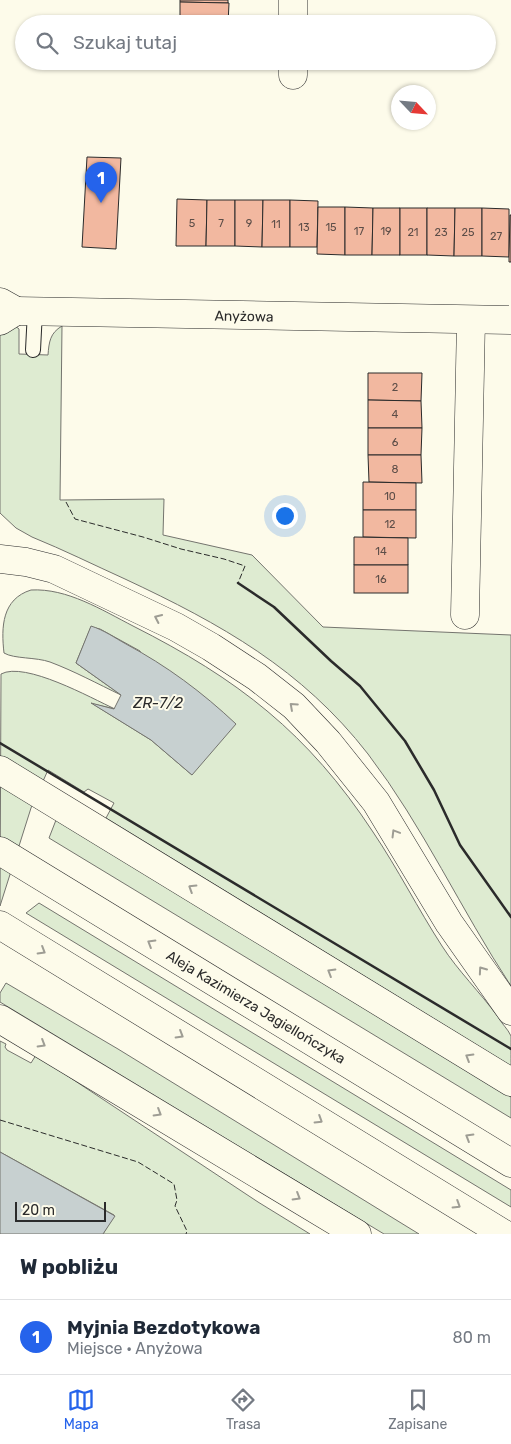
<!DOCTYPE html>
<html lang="pl">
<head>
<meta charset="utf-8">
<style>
	body { margin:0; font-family:Rubik,sans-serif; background:#f2f2f3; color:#1f2937 }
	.compass { position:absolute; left:391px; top:85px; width:45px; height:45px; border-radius:50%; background:#fff; box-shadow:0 1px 4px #0004; rotate:116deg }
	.scale { position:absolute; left:15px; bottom:12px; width:91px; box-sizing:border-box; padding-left:5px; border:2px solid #2b2b2b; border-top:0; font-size:14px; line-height:18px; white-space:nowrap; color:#2b2b2b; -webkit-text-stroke:4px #fdfbea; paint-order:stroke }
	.you { position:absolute; left:284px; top:515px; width:18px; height:18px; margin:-12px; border:4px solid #fff; border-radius:50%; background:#1a73e8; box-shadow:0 0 0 8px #1a73e833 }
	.badge { display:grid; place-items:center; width:32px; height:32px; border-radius:50%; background:#2563eb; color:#fff; font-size:16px; font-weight:700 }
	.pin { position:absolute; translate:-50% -41px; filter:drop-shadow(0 1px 2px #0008) }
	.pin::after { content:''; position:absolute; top:26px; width:18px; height:15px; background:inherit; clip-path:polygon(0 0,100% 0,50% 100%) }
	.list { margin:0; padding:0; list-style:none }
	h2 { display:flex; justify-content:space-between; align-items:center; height:65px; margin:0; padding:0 20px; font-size:21px }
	h2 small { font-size:16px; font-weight:400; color:#747a83 }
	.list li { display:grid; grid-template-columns:32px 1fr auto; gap:15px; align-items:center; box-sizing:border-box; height:75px; padding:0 20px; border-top:1px solid #e0e1e3 }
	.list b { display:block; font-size:19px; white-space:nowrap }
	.list p { margin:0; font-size:16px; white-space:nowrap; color:#747a83 }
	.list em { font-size:16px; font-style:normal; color:#747a83 }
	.icon { flex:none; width:28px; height:28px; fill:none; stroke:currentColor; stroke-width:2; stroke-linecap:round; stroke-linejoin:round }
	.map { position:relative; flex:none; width:511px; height:1234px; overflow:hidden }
	.search { position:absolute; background:#fff; box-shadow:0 1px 4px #0004; left:15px; right:15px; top:15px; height:55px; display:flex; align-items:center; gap:12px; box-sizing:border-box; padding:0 18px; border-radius:28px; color:#747a83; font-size:19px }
	.sheet { height:140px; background:#fff }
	nav { display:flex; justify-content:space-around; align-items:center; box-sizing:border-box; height:70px; border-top:1px solid #e0e1e3; background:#fff; font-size:14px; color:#747a83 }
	nav a { display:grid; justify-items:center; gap:2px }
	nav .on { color:#2563eb }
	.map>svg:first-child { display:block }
	.green { fill:#deebd1; stroke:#74746e }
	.water { fill:#c7d0d0; stroke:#74746e }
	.building { fill:#f2b8a0; stroke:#2b2b2b }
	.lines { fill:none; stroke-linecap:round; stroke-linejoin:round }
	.service-casing { stroke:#2b2b2b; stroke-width:16 }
	.minor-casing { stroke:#2b2b2b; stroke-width:29 }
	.tertiary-casing { stroke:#2b2b2b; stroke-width:29 }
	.motorway-casing { stroke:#2b2b2b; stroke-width:29 }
	.service { stroke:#fdfbea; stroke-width:14 }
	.minor { stroke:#fdfbea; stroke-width:28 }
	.tertiary { stroke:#fdfbea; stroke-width:28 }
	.motorway { stroke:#fdfbea; stroke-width:28 }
	.fence { stroke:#2b2b2b; stroke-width:1; stroke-dasharray:6 2.5; stroke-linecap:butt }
	.wall { stroke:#2b2b2b; stroke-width:2.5 }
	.oneway { stroke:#9e9d94 }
	.labels { text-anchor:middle; stroke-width:4; stroke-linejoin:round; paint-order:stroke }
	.number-label { font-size:11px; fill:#5d4e48 }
	.street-label { font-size:14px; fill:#2b2b2b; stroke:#fdfbea }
	.water-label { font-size:15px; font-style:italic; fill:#2b2b2b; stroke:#fdfbea }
</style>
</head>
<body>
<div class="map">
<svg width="511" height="1234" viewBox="0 0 511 1234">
	<rect width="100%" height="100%" fill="#fdfbea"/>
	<g class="green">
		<path d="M14,325L19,329V354L48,355C49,342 50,333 62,326L60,500L164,499L163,535L252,555L323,627L511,635V986C461,910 423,826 368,754C302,669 221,624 125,579C94,565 64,550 32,537L16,528L0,513V330Z"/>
		<path d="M31,590C67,588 102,610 133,626C238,679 308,733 373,832C398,869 418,909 442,946C458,971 480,992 498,1017C501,1023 508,1029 511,1036C511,1044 511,1057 511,1066L106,818L114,803L90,790L88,789L84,792L48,770L31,808L0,906L1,674C25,661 91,698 115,709L93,704L151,740L192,775L140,651L100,629L91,627L76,663L121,695C98,684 74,671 50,662C36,657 14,659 4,653C1,627 2,599 31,590Z"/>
		<polygon points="56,820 511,1097 511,1118 49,838"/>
		<polygon points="39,903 511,1190 511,1207 26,913"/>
		<polygon points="6,983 118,1049 419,1234 384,1234 0,1002 0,993"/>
		<polygon points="0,1041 6,1044 5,1047 7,1050 31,1063 36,1055 258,1202 310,1234 103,1234 114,1215 0,1152"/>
	</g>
	<g class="water">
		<path d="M91,626C104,630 115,638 126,644C167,666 202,692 236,724L192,775L151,740L91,703L114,709L121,695L76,663Z"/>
		<polygon points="0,1152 115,1216 103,1234 0,1234"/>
	</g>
	<g class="building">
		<polygon points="180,0 228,0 228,3 180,2"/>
		<polygon points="180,2 229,3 228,24 180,24"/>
		<rect x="179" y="61" width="49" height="2"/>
		<polygon points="87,157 121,158 116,249 82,247"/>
		<polygon points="177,199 207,200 206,246 176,246"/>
		<polygon points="207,200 235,200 235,246 206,246"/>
		<polygon points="235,200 263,200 262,247 235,246"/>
		<polygon points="263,200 290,200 290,247 262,247"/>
		<polygon points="290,200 318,201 317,247 290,247"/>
		<polygon points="318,207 345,207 345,255 317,254"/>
		<polygon points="345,207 373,208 372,255 345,255"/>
		<polygon points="373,208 400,208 400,255 372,255"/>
		<rect x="400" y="208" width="27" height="47"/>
		<polygon points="427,208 455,208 454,256 427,255"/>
		<polygon points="455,208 482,208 482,256 454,256"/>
		<polygon points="482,208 509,209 509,257 482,256"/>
		<polygon points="510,215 511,215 511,262 509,262 509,257"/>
		<polygon points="368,373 422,373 421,401 368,400"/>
		<polygon points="368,400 421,401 422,428 368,428"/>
		<polygon points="368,428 422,428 421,455 368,455"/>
		<polygon points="368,455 421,455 422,483 369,482"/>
		<polygon points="363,482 416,483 416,510 363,510"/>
		<polygon points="363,510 416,510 416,538 363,537"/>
		<polygon points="354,537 408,538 408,565 354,565"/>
		<rect x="354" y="565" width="54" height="28"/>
	</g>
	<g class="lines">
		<defs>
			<polyline id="service" points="33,350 35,311"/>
			<g id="minor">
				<polyline points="293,24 293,0"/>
				<polyline points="293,75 293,61"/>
				<polyline points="16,311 511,320"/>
				<polyline points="465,615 471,320"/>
			</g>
			<polyline id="tertiary" points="0,302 16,311 0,321"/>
			<g id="motorway">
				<polyline points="0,559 26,562 54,569 176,627 211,647 257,677 294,706 328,742 376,802 449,923 511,1011"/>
				<polyline points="0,770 511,1082"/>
				<polyline points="0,851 511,1163"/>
				<polyline points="0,925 504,1234"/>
				<polyline points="0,1019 357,1234"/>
			</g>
		</defs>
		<use href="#service" class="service-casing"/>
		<use href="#minor" class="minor-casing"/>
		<use href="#tertiary" class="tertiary-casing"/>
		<use href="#motorway" class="motorway-casing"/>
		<use href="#service" class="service"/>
		<use href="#minor" class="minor"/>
		<use href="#tertiary" class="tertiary"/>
		<use href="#motorway" class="motorway"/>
		<g class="fence">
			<polyline points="66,502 75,519 143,537 181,549 224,559 245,566 238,583"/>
			<polyline points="0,1120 138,1162 174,1184 177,1200 175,1206 187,1231 186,1234"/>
		</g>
		<g class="wall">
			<polyline points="238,583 274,607 331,661 360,686 405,741 434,790 460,845 511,917"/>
			<polyline points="0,743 511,1049"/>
		</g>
	</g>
	<defs><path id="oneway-chevron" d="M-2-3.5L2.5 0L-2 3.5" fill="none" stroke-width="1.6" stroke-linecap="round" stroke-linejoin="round" transform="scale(1.25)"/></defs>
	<g class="oneway">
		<use href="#oneway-chevron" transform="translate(158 618) rotate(-155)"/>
		<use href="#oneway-chevron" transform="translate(293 706) rotate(-138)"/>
		<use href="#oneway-chevron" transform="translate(395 833) rotate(-121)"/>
		<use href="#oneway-chevron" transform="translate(192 888) rotate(-148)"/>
		<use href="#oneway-chevron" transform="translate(151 943) rotate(-149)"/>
		<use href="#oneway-chevron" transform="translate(42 951) rotate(31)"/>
		<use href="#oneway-chevron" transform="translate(482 970) rotate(-125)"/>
		<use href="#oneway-chevron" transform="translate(331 972) rotate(-149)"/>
		<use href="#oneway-chevron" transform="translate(180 1035) rotate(31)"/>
		<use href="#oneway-chevron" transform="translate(42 1044) rotate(31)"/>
		<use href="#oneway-chevron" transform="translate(469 1057) rotate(-149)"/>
		<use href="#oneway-chevron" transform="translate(158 1113) rotate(31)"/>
		<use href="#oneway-chevron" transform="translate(319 1120) rotate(32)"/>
		<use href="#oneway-chevron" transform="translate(469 1137) rotate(-149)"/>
		<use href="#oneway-chevron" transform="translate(297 1197) rotate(31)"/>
		<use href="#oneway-chevron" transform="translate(457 1205) rotate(32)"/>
	</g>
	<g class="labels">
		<g class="number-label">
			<text x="192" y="227">5</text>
			<text x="221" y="227">7</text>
			<text x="249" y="227">9</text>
			<text x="276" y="228">11</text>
			<text x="304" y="231">13</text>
			<text x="331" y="231">15</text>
			<text x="359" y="235">17</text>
			<text x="386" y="235">19</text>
			<text x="413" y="236">21</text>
			<text x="441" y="236">23</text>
			<text x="468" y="236">25</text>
			<text x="496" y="240">27</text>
			<text x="395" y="391">2</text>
			<text x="395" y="418">4</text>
			<text x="395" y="446">6</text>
			<text x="395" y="473">8</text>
			<text x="390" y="500">10</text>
			<text x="390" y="528">12</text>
			<text x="381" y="555">14</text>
			<text x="381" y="583">16</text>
		</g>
		<g class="street-label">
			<text transform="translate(244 316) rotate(1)" y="5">Anyżowa</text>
			<text transform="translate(256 1007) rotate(31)" y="5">Aleja Kazimierza Jagiellończyka</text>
		</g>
		<g class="water-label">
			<text x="158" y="708">ZR-7/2</text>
		</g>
	</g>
</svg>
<svg class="compass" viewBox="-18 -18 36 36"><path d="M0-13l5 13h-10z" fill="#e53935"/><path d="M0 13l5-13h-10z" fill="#747a83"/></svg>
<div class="scale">20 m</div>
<div class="you"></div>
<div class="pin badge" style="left:101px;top:203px">1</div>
<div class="search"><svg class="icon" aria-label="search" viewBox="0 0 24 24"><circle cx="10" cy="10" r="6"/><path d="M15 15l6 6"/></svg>Szukaj tutaj</div>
</div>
<section class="sheet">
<h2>W pobliżu<small></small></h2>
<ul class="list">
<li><span class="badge">1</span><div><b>Myjnia Bezdotykowa</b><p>Miejsce · Anyżowa</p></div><em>80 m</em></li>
</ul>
</section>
<nav>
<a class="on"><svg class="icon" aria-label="map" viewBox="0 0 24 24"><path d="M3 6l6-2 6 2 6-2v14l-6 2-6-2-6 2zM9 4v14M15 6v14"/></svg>Mapa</a>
<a><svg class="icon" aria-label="directions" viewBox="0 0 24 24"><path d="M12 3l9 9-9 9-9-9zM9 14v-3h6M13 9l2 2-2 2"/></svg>Trasa</a>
<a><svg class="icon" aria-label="saved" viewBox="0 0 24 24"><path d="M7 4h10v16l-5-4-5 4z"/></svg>Zapisane</a>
</nav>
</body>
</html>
